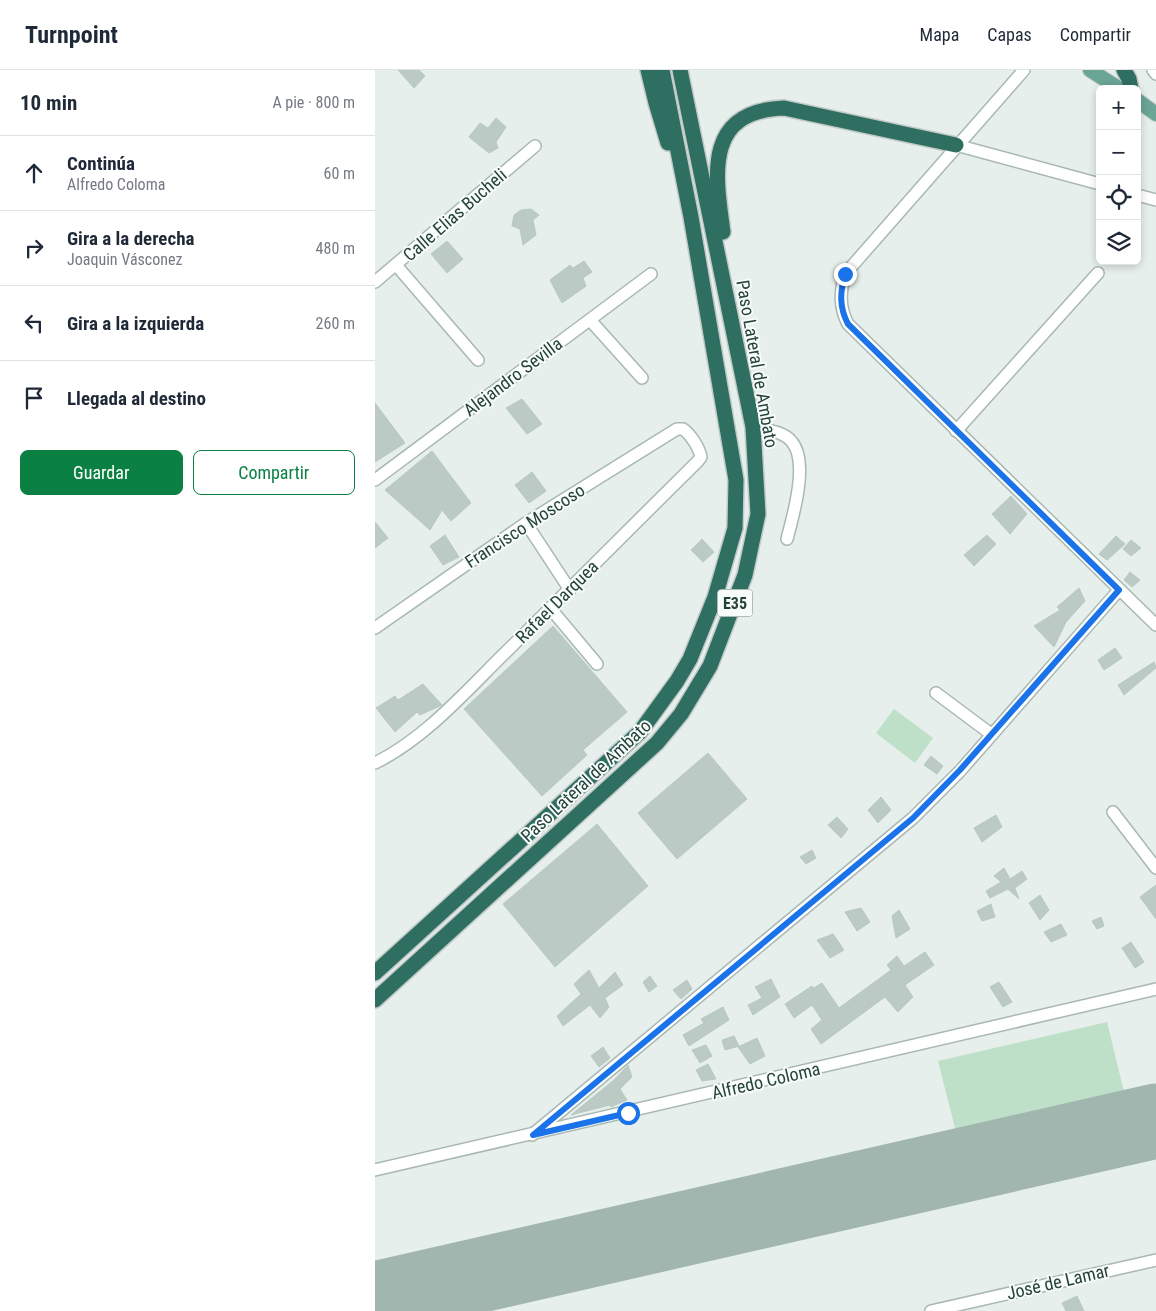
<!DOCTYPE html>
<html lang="es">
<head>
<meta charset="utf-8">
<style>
	body { margin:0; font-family:"Roboto Condensed",sans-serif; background:#f6f6f7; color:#1f2937 }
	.controls { position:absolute; right:15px; top:15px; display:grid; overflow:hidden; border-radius:8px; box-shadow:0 2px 8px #0003 }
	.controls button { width:45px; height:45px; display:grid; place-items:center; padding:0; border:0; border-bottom:1px solid #e0e1e3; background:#fff; color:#1f2937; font:25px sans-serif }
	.stop { position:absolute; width:15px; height:15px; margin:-11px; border:4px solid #1a73e8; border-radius:50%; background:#fff }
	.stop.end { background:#1a73e8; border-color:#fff; box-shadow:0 1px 5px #0008 }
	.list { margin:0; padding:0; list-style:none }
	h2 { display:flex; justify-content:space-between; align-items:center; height:65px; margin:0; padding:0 20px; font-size:21px }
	h2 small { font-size:16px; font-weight:400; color:#747a83 }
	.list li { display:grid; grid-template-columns:32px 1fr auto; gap:15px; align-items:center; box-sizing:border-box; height:75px; padding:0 20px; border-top:1px solid #e0e1e3 }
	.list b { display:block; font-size:19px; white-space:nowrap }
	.list p { margin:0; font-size:16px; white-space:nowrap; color:#747a83 }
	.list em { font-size:16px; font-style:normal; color:#747a83 }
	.actions { display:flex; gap:10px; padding:15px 20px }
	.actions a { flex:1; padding:11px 0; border:1px solid #0b8043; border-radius:8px; text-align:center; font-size:18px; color:#0b8043 }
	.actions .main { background:#0b8043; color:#fff }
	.icon { flex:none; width:28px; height:28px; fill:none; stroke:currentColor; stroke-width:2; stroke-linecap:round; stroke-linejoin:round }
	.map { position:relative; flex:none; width:781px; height:1241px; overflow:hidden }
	header { display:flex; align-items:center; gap:30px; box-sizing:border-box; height:70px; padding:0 25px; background:#fff; border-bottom:1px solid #e0e1e3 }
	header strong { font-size:24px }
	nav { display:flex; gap:28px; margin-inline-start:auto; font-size:18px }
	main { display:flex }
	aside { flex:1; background:#fff }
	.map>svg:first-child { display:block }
	.green { fill:#bfe0c8 }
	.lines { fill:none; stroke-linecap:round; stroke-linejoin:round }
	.runway { stroke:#a2b6b0; stroke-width:75 }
	.building { fill:#bbcac4; stroke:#b8c9c2 }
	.minor-casing { stroke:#a8b8b2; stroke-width:14 }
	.major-casing { stroke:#c2cac8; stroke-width:16 }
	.highway-casing { stroke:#c2cac8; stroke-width:18 }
	.minor { stroke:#fff; stroke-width:11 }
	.major { stroke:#6aa596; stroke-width:14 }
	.highway { stroke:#2f6f62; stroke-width:15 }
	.route { stroke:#1a73e8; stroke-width:6 }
	.labels { text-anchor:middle; stroke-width:4; stroke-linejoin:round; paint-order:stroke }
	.shield { fill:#f7fbf9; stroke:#637a73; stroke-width:1 }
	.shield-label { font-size:16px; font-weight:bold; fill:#24423a }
	.street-label { font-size:18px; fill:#24423a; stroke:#f7fbf9 }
</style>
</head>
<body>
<header>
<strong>Turnpoint</strong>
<nav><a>Mapa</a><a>Capas</a><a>Compartir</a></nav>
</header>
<main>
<aside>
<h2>10 min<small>A pie · 800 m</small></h2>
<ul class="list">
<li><svg class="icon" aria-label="ahead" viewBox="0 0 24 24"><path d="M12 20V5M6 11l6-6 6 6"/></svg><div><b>Continúa</b><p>Alfredo Coloma</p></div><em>60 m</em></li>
<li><svg class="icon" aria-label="right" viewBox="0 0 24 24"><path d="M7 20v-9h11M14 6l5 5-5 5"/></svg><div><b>Gira a la derecha</b><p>Joaquin Vásconez</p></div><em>480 m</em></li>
<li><svg class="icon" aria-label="left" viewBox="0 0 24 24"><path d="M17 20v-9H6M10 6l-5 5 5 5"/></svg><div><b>Gira a la izquierda</b></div><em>260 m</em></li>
<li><svg class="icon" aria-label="arrive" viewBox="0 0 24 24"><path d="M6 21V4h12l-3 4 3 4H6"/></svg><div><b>Llegada al destino</b></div></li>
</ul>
<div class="actions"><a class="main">Guardar</a><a>Compartir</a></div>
</aside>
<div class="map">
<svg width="781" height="1241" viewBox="0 0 781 1241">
	<rect width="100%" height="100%" fill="#e6efeb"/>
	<g class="green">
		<polygon points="519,639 558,668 540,693 501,663"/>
		<polygon points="732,952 752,1034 584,1074 563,991"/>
	</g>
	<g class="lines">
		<polyline class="runway" points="0,1229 781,1051"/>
	</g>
	<g class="building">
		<polygon points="23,0 44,0 50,6 39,18"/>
		<polygon points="121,48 131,57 121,72 123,78 114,83 94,67 105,53 113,58"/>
		<polygon points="156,139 164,145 158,150 161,165 148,175 145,159 137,156 139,145 146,140"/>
		<polygon points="72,171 88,189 72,203 56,184"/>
		<polygon points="209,191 217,202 208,208 211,216 187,233 175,210 195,195 198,198"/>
		<polygon points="147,329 167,354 152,364 131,338"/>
		<polygon points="0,333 30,373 0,392"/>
		<polygon points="57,381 96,433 76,451 67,440 55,460 10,420"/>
		<polygon points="157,402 171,421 154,433 140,415"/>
		<polygon points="636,426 652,444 635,464 617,444"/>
		<polygon points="0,452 13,468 0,478"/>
		<polygon points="70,465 84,487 68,495 55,476"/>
		<polygon points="612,465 621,474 599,496 589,485"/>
		<polygon points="741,466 750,474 732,490 724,484"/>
		<polygon points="327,469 339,482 328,492 316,480"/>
		<polygon points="756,470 766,478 756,486 748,479"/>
		<polygon points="755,502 765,510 757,517 749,510"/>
		<polygon points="704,518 710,531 691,552 679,577 659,556 685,540 682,537"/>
		<polygon points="178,556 252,642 208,680 212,685 167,726 89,639"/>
		<polygon points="740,578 747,588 729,600 723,590"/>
		<polygon points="779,592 781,598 749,625 743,615"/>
		<polygon points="48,614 67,635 45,645 42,642 20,662 1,638 20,626 23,630"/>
		<polygon points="333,683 372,729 302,789 263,743"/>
		<polygon points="556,686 568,696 562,704 549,695"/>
		<polygon points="506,727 516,740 503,753 493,740"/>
		<polygon points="621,745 627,757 607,772 599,758"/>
		<polygon points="462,747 473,759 466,768 453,755"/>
		<polygon points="222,754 273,816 180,897 128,834"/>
		<polygon points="437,780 441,788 431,794 425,787"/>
		<polygon points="629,798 635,809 647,801 652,809 640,818 639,816 644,829 633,819 615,828 611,821 626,812 619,806"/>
		<polygon points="781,815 781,849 765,827"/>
		<polygon points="665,825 674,840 665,850 654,833"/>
		<polygon points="616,834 620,847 607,851 602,841"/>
		<polygon points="486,838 495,852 482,861 470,842"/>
		<polygon points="524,840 535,859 521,868 517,846"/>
		<polygon points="726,847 729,856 722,859 717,851"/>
		<polygon points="686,854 692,865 676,872 669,862"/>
		<polygon points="458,864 469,880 455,888 442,870"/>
		<polygon points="756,872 769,892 760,898 747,878"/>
		<polygon points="550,882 559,895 530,915 538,927 523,942 510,927 446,974 436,959 447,950 437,935 419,948 410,934 437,916 439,918 447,913 464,938 516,900 512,895 522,886 529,896"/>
		<polygon points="214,900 224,918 240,902 248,915 230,928 234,937 225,948 215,935 188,956 182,946 206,924 199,914"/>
		<polygon points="275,906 282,916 274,922 268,912"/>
		<polygon points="396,909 405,927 378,945 373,935 387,928 380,917"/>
		<polygon points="312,910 317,919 306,929 298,920"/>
		<polygon points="624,912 637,932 628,937 615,917"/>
		<polygon points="348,937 354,950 314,976 308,965 329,953 326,949"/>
		<polygon points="359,966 364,976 350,980 347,970"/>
		<polygon points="382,968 390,986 375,994 363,977"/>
		<polygon points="331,975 337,986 325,993 317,980"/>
		<polygon points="228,977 235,988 224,997 216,986"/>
		<polygon points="333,994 341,1009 327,1011 321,1000"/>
		<polygon points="253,995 257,1007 245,1019 252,1030 236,1037 235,1035 196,1045 239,1010"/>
		<polygon points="702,1226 709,1241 691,1241 687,1233"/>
	</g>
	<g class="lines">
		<defs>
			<g id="minor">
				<path d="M649,0L470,204C465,222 464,237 473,254L781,555"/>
				<polyline points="778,0 781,4"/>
				<polyline points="581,75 725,114"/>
				<polyline points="762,125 781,130"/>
				<polyline points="21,195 103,290"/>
				<polyline points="0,212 160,76"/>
				<polyline points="215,250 267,308"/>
				<path d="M378,357C390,360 409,361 417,372C434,392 418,446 412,469"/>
				<polyline points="581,361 723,203"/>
				<polyline points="0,410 276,204"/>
				<polyline points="151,453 195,520"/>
				<polyline points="176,539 222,594"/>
				<path d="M0,558L151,453L302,359H308C315,364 324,377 326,387L323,391C259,454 196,518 132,581C92,620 51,668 0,693"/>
				<polyline points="561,623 616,664"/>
				<polyline points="738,742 781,798"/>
				<polyline points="157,1065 538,748 585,701 744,520"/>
				<polyline points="0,1100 781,919"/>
				<polyline points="556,1241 781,1190"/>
			</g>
			<g id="major">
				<polyline points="715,0 745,19"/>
				<polyline points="762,30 781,44"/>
			</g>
			<g id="highway">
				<polyline points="273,0 281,33 293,73"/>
				<polyline points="749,0 754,9 756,19"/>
				<path d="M348,162C340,104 329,41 409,38L581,75"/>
				<polyline points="0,903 265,662 302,611 315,589 340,527 360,458 361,410 316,147 287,0"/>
				<polyline points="0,930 282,673 306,644 335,596 370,505 383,444 378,357 305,0"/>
			</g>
		</defs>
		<use href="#minor" class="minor-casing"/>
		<use href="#major" class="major-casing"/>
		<use href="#highway" class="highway-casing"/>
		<use href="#minor" class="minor"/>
		<use href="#major" class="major"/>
		<use href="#highway" class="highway"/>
	</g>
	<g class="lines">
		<path class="route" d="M253,1043L158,1065L538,748L585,700L744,520L473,254C464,237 465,222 470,204"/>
	</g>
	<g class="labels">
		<rect class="shield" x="342.5" y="519.5" width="35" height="27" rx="4"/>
		<g class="shield-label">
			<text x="360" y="539">E35</text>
		</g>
		<g class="street-label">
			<text transform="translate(80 145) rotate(-41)" y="6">Calle Elias Bucheli</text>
			<text transform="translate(382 294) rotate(80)" y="6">Paso Lateral de Ambato</text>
			<text transform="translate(138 307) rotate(-37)" y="6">Alejandro Sevilla</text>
			<text transform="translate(150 456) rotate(-33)" y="6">Francisco Moscoso</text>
			<text transform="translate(182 532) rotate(-45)" y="6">Rafael Darquea</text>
			<text transform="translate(211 711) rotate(-43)" y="6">Paso Lateral de Ambato</text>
			<text transform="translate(391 1011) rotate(-13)" y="6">Alfredo Coloma</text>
			<text transform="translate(683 1212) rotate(-13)" y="6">José de Lamar</text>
		</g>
	</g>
</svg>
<div class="controls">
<button>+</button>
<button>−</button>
<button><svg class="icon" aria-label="locate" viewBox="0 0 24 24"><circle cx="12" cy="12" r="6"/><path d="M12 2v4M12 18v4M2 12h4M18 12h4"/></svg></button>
<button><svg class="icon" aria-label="layers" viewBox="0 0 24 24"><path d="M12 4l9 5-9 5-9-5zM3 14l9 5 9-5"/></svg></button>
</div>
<div class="stop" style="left:253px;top:1043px"></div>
<div class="stop end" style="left:470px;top:204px"></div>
</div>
</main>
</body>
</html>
